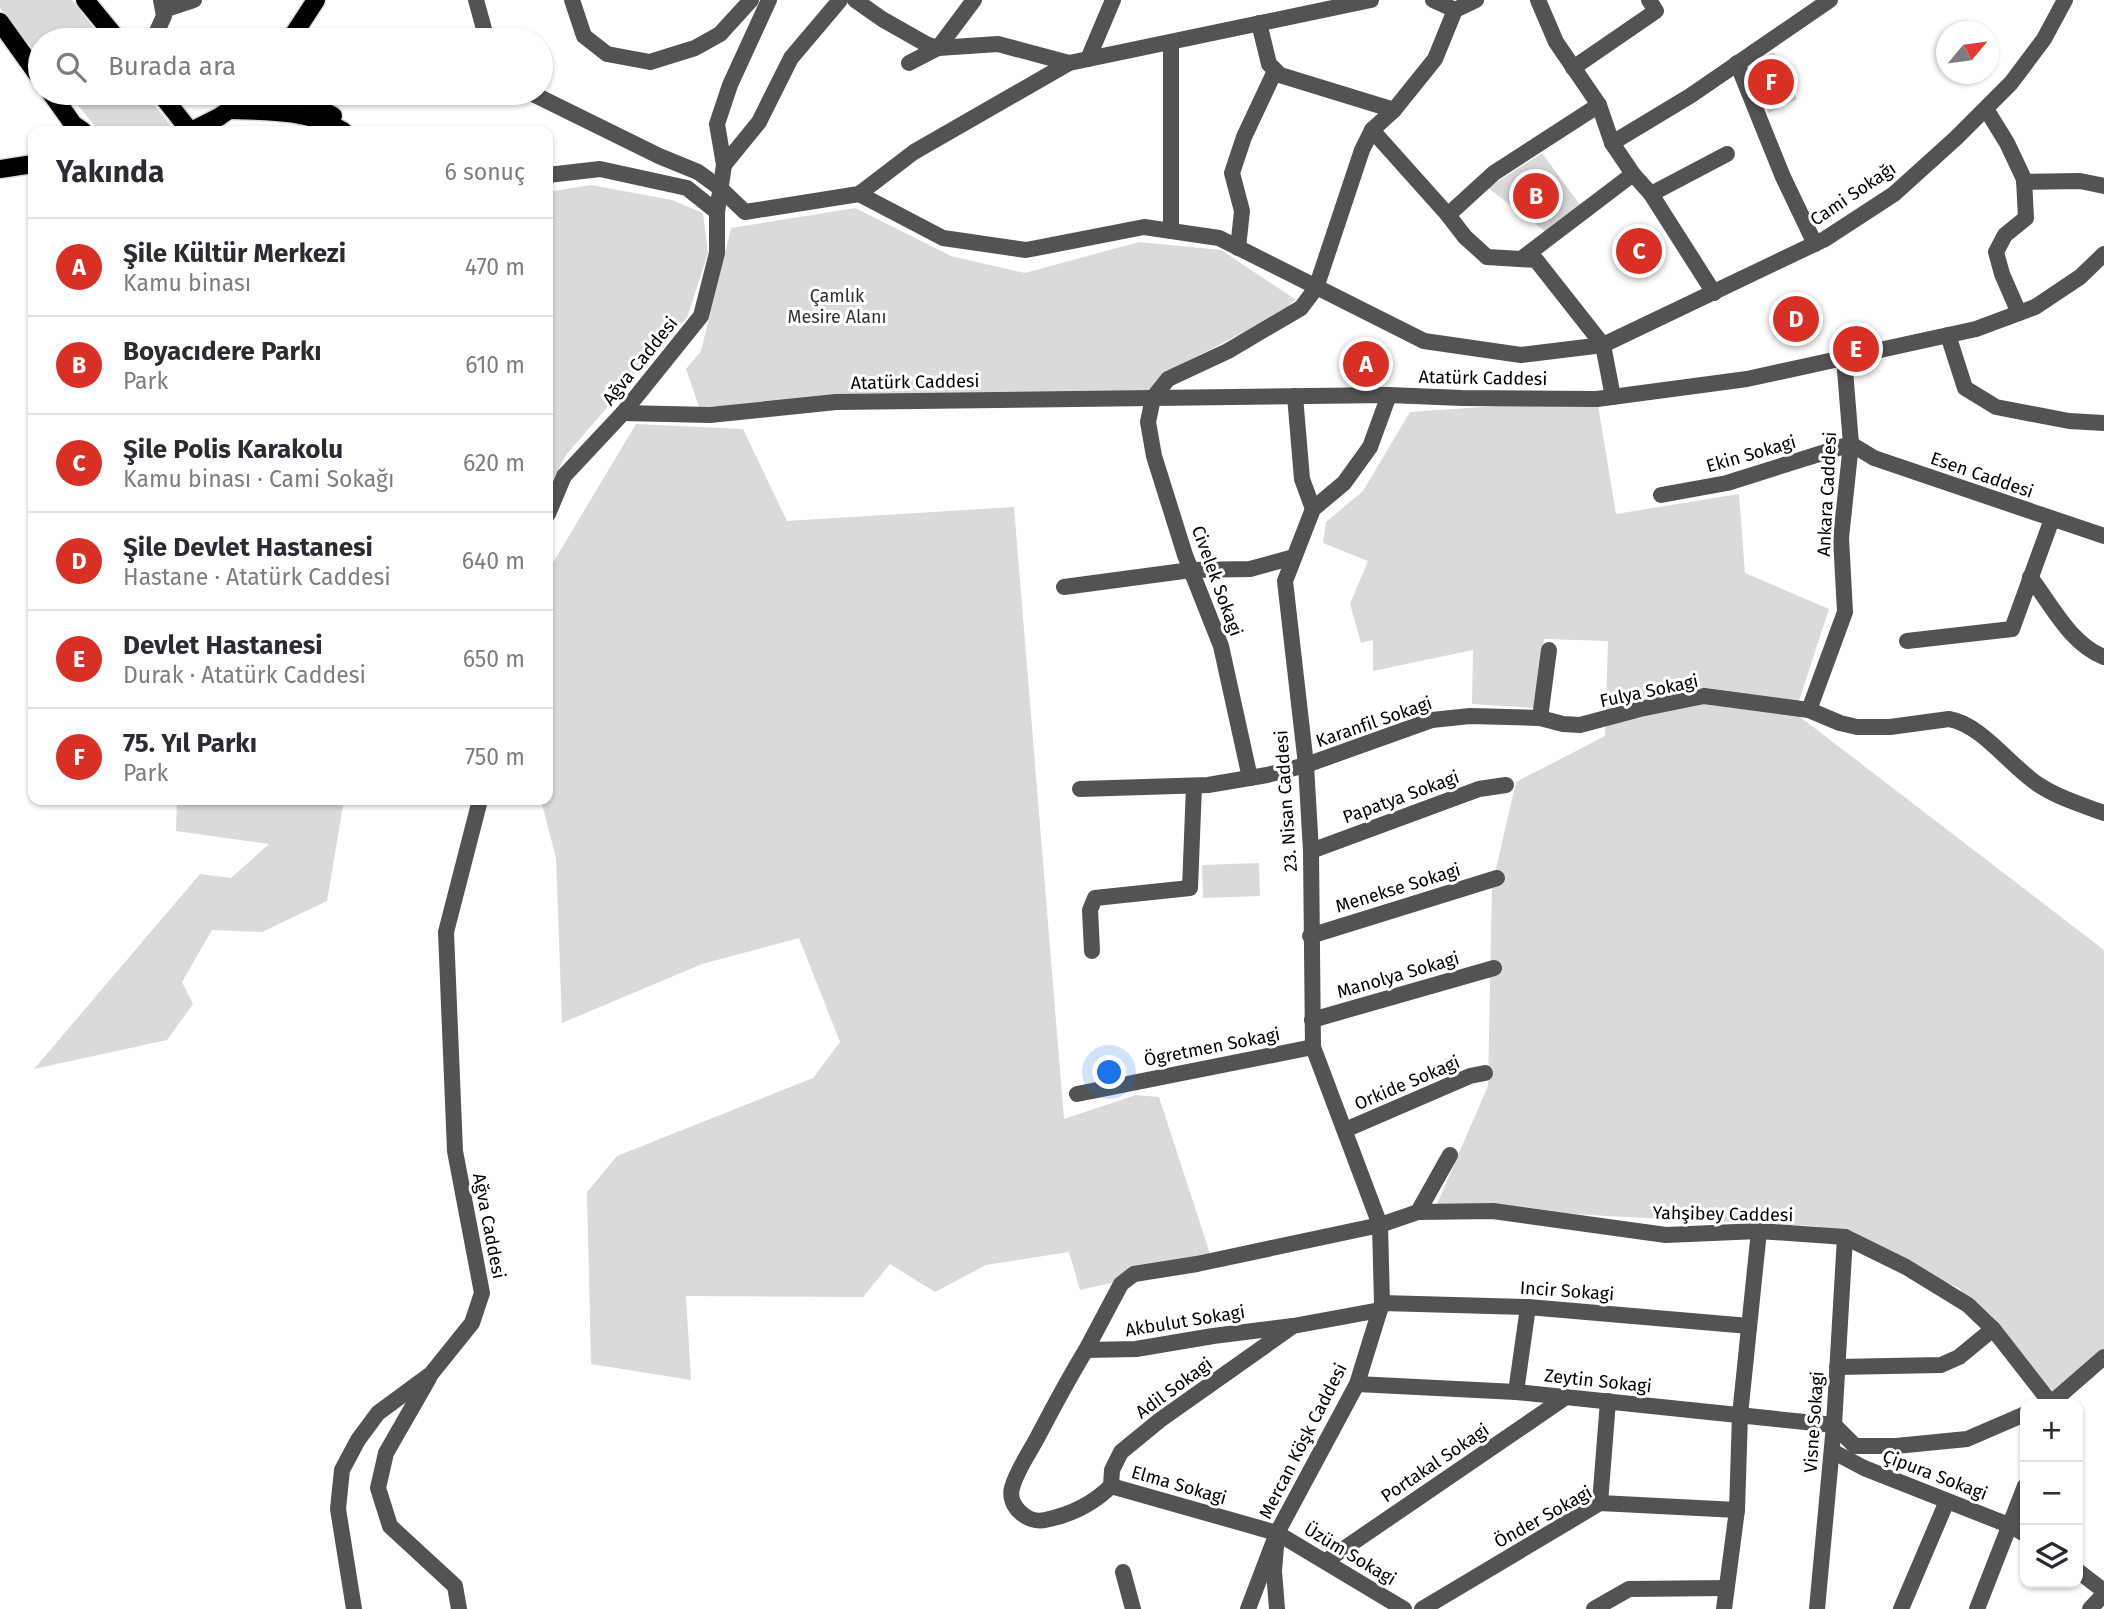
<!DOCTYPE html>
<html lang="tr">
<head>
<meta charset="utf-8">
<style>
	body { margin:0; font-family:"Fira Sans",sans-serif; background:#f2f2f3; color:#2b2b33 }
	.controls { position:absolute; right:21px; bottom:21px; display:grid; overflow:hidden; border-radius:14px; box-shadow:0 2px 5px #0004 }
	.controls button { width:63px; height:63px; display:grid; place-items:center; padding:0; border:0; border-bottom:2px solid #e1e1e2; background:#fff; color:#2b2b33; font:35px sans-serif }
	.compass { position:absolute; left:1936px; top:21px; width:63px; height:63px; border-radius:50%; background:#fff; box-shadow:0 2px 5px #0004; rotate:61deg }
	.you { position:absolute; left:1110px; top:1073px; width:24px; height:24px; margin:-18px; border:5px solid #fff; border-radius:50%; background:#1a73e8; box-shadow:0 0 0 10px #1a73e833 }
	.badge { display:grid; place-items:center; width:46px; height:46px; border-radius:50%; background:#d93025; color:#fff; font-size:23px; font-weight:700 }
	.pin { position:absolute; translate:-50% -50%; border:4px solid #fff; box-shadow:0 2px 7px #0006 }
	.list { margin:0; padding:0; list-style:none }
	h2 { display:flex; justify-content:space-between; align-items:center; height:91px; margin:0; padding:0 28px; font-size:30px }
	h2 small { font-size:23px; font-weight:400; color:#7c7c81 }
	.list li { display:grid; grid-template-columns:46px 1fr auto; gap:21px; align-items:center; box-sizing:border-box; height:98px; padding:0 28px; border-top:2px solid #e1e1e2 }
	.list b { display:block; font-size:26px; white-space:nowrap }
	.list p { margin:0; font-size:23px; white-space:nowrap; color:#7c7c81 }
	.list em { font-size:23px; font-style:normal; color:#7c7c81 }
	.icon { flex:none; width:38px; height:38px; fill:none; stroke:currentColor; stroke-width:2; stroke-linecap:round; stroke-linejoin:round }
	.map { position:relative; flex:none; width:2104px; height:1609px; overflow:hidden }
	.search { position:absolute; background:#fff; box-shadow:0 2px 5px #0004; left:28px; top:28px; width:525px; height:77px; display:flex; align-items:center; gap:18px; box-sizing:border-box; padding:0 24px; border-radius:38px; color:#7c7c81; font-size:26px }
	.panel { position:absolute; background:#fff; box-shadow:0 2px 5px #0004; left:28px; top:126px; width:525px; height:679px; border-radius:14px }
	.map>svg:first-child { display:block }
	.green { fill:#dadada }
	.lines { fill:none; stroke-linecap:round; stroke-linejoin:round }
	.major-casing { stroke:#dbdbdb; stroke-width:21 }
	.minor { stroke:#535353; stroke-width:16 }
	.major { stroke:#000; stroke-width:18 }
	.labels { text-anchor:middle; stroke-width:6; stroke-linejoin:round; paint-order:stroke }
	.street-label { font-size:18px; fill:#000; stroke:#fff }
	.park-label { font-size:18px; fill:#313131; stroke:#fff }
</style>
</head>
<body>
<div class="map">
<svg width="2104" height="1609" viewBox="0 0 2104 1609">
	<rect width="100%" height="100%" fill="#fff"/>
	<g class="green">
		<polygon points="0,0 72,0 103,40 40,40 40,58 0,8"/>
		<polygon points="1774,52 1797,99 1769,113 1745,66"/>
		<polygon points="68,93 145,93 171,126 144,131 99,131"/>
		<polygon points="1542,153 1580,205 1546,232 1488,188"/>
		<polygon points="591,185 672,200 703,213 708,253 687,318 659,344 617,396 566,455 548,490 548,192"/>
		<polygon points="855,208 951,256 1025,273 1139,242 1221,250 1295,299 1284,311 1161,375 1147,395 836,400 699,407 686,369 701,351 731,228"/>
		<polygon points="1597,399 1616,514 1739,494 1745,573 1829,609 1795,713 2104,950 2104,1357 2058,1397 1959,1288 1816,1226 1606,1216 1437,1204 1488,1086 1492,886 1516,782 1605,736 1608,641 1544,639 1536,708 1472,704 1473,650 1373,671 1373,640 1361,643 1350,604 1368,561 1323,543 1326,522 1363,491 1410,412"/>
		<polygon points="636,424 743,429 787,521 1014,507 1064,1119 1136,1095 1159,1097 1212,1260 1080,1290 1069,1252 986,1265 935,1292 890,1264 863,1297 686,1296 691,1380 591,1364 587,1192 617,1156 813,1078 840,1042 799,938 702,964 562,1023 556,858 541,800 548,800 548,571"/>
		<polygon points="177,800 344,800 327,901 262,932 212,930 182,982 193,1004 167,1040 34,1069 200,874 231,878 269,844 176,831"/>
		<polygon points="1259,863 1260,896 1203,898 1202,865"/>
	</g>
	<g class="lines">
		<defs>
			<g id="major">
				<polyline points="85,0 118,40"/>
				<polyline points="0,22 40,78"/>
				<polyline points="290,40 316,0"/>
				<polyline points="51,93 73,124 83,131"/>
				<polyline points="160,93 190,131"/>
				<polyline points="293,93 333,116"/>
				<path d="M229,110C268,111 309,110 343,131"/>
				<polyline points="191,131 219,117 253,93"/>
				<polyline points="0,169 33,164"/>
			</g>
		</defs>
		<use href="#major" class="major-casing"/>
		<g class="minor">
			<polyline points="476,0 487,40"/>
			<polyline points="572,0 584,36 607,54 650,62 695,48 720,34 751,0"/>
			<polyline points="855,0 882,19 926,44 938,48 998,44 1069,63"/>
			<polyline points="1433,0 1455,10 1476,0"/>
			<polyline points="1538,0 1556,42 1599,105 1612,143 1633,174 1651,194 1714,293"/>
			<polyline points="164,10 194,0"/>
			<polyline points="1259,23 1269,64 1280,75 1394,110"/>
			<polyline points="153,40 164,16 161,0"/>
			<polyline points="1088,59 1113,0"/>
			<polyline points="909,63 938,48 974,0"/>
			<polyline points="1737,63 1783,177 1815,244"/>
			<polyline points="1573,68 1656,11 1649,0"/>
			<polyline points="531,93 659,156 698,172 720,188 745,212 859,194 914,152 1069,63 1371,0"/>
			<polyline points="1986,109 2007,143 2024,179 2026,218 2005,235 1996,252 2002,274 2019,313"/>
			<polyline points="1372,130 1448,215 1465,237 1487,257 1536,260 1603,345 1613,397"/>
			<polyline points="1612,143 1690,96 1830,0"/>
			<polyline points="724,165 759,122 791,58 840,0"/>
			<polyline points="548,175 600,169 687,188 717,212"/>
			<polyline points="2024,182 2080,181 2104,186"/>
			<polyline points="859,194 943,238 1026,250 1144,227 1219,238 1424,341 1521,355 1603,345 1825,239 1894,194 1956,138 2011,83 2044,39 2065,0"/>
			<polyline points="1651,194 1727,154"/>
			<polyline points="1448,215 1494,173 1599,105"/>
			<polyline points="1171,231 1171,42"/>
			<polyline points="1238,248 1242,211 1232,173 1244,137 1275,71"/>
			<polyline points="1521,259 1633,174"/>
			<polyline points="1948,335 1965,388 1996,407 2069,421 2104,423"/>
			<polyline points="1295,396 1302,479 1313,509"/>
			<polyline points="623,413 710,415 836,402 1389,395 1462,398 1597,399 1747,379 1976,329 2035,307 2080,277 2104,254"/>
			<polyline points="1851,444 1874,458 2104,536"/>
			<polyline points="1661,495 1727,483 1851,444"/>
			<polyline points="548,514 564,476 623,413 701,316 717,253 717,212 724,165 717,124 730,85 769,0"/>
			<path d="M2030,577C2051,604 2070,644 2104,657"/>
			<polyline points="1064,587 1191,570 1250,569 1294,557"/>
			<polyline points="1907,641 2012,629 2052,519"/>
			<polyline points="1809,710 1845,612 1841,538 1851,444 1844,358"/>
			<polyline points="1540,718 1549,650"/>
			<polyline points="1250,778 1221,646 1185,555 1154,456 1148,422 1153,398 1168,379 1228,351 1301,308 1316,288 1362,150 1372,130 1394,110 1435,59 1455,10"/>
			<path d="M1080,789L1208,785L1267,775L1306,765L1432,720L1470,716L1540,718L1563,724L1580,725L1640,709L1704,696L1809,710L1840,723L1857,727H1890L1949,719C1981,724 2011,767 2039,785C2059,798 2082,805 2104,813"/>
			<polyline points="1311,851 1479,789 1506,785"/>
			<polyline points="1310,936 1497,878"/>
			<polyline points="1092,951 1090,910 1095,898 1190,888 1194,786"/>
			<polyline points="1312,1020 1494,968"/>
			<polyline points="1077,1094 1313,1047"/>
			<polyline points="1345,1130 1470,1076 1485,1073"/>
			<polyline points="1418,1212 1493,1211 1666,1235 1759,1231 1845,1237 1906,1267 1968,1305 1993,1329 2050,1402 2046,1404"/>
			<polyline points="1382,1303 1528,1307 1749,1326"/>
			<path d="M1293,1326L1160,1420L1121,1452L1112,1470L1111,1486C1093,1504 1070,1515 1045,1520C1028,1524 1007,1506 1012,1488C1016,1472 1028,1455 1036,1440C1052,1410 1068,1379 1086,1350L1136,1349L1213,1336L1293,1326L1380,1310"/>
			<polyline points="1086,1350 1121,1284 1134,1274 1197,1264 1380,1225 1313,1047 1311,851 1306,765 1285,581 1313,509 1344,483 1370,447 1389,395"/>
			<polyline points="1837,1367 1941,1365 1959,1357 1993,1329"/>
			<polyline points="429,1378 386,1453 378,1488 390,1526 455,1586 459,1609"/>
			<polyline points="1357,1384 1516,1392 1834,1425 1855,1446 1896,1446 1967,1439 2025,1414"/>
			<polyline points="1516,1392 1528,1307"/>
			<polyline points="2050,1404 2104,1357"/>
			<polyline points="1832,1451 1864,1468 2011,1526 2025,1534"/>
			<polyline points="1111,1486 1277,1533 1404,1609"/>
			<polyline points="1600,1503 1608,1401"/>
			<polyline points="1276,1546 1274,1571 1277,1609"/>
			<polyline points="1326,1561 1566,1397"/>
			<polyline points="2078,1571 2104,1591"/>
			<polyline points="1123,1572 1133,1609"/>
			<polyline points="354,1609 338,1509 342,1470 358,1440 378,1413 431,1374 472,1323 482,1293 455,1151 446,932 480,800"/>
			<polyline points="1248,1609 1277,1533 1357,1384 1382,1303 1380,1225 1418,1212 1450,1155"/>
			<polyline points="1422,1609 1600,1503 1737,1510"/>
			<polyline points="1594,1609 1629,1589 1726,1588"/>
			<polyline points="1724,1609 1737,1510 1740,1415 1759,1231"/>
			<polyline points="1817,1609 1834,1425 1845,1237"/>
			<polyline points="1901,1609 1947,1501"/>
			<polyline points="1977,1609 2025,1486"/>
			<polyline points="2090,1609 2104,1594"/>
		</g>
		<use href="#major" class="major"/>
	</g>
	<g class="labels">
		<g class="street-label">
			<text transform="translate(1853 194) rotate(-34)" y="6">Cami Sokağı</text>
			<text transform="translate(640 361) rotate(-51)" y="6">Ağva Caddesi</text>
			<text transform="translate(1483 378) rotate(1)" y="6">Atatürk Caddesi</text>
			<text transform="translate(915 382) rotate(-1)" y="6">Atatürk Caddesi</text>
			<text transform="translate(1751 454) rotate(-16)" y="6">Ekin Sokagi</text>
			<text transform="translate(1982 475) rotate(19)" y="6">Esen Caddesi</text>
			<text transform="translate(1827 494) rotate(-87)" y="6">Ankara Caddesi</text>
			<text transform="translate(1217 581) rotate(70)" y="6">Civelek Sokagi</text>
			<text transform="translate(1649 691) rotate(-12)" y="6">Fulya Sokagi</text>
			<text transform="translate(1374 722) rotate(-19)" y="6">Karanfil Sokagi</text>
			<text transform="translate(1401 797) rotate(-20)" y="6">Papatya Sokagi</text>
			<text transform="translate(1286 801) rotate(-94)" y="6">23. Nisan Caddesi</text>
			<text transform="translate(1398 888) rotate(-17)" y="6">Menekse Sokagi</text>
			<text transform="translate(1398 975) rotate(-16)" y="6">Manolya Sokagi</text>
			<text transform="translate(1212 1047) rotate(-11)" y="6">Ögretmen Sokagi</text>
			<text transform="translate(1407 1083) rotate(-23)" y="6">Orkide Sokagi</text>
			<text transform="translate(1723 1214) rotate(1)" y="6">Yahşibey Caddesi</text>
			<text transform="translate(489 1226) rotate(79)" y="6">Ağva Caddesi</text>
			<text transform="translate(1567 1291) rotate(4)" y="6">Incir Sokagi</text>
			<text transform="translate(1185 1321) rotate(-9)" y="6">Akbulut Sokagi</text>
			<text transform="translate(1598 1381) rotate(6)" y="6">Zeytin Sokagi</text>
			<text transform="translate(1174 1388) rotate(-36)" y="6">Adil Sokagi</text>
			<text transform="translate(1814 1422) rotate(-86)" y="6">Visne Sokagi</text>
			<text transform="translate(1303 1441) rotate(-63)" y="6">Mercan Köşk Caddesi</text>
			<text transform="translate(1435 1463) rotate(-34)" y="6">Portakal Sokagi</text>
			<text transform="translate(1935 1475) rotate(21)" y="6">Çipura Sokagi</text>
			<text transform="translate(1179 1485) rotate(16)" y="6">Elma Sokagi</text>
			<text transform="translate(1543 1517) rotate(-29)" y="6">Önder Sokagi</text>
			<text transform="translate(1350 1554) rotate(31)" y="6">Üzüm Sokagi</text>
		</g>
		<g class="park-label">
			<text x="837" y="302">Çamlık<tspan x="837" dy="21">Mesire Alanı</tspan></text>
		</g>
	</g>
</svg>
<div class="controls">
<button>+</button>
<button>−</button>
<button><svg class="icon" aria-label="layers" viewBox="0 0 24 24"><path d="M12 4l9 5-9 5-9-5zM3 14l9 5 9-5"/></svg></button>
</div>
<svg class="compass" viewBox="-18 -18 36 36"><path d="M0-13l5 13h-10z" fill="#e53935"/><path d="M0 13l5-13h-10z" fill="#7c7c81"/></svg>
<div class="you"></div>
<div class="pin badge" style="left:1366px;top:364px">A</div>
<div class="pin badge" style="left:1536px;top:196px">B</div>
<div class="pin badge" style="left:1639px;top:251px">C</div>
<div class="pin badge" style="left:1796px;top:319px">D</div>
<div class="pin badge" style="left:1856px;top:349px">E</div>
<div class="pin badge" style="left:1771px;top:82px">F</div>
<div class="search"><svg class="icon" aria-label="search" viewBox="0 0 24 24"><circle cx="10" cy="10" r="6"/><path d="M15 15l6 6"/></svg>Burada ara</div>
<section class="panel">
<h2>Yakında<small>6 sonuç</small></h2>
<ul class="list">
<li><span class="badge">A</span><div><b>Şile Kültür Merkezi</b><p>Kamu binası</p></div><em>470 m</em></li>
<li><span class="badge">B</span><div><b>Boyacıdere Parkı</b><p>Park</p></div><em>610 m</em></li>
<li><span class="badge">C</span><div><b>Şile Polis Karakolu</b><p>Kamu binası · Cami Sokağı</p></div><em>620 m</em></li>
<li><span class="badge">D</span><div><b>Şile Devlet Hastanesi</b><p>Hastane · Atatürk Caddesi</p></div><em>640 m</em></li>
<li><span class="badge">E</span><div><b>Devlet Hastanesi</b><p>Durak · Atatürk Caddesi</p></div><em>650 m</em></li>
<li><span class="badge">F</span><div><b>75. Yıl Parkı</b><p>Park</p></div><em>750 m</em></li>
</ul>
</section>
</div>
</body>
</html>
